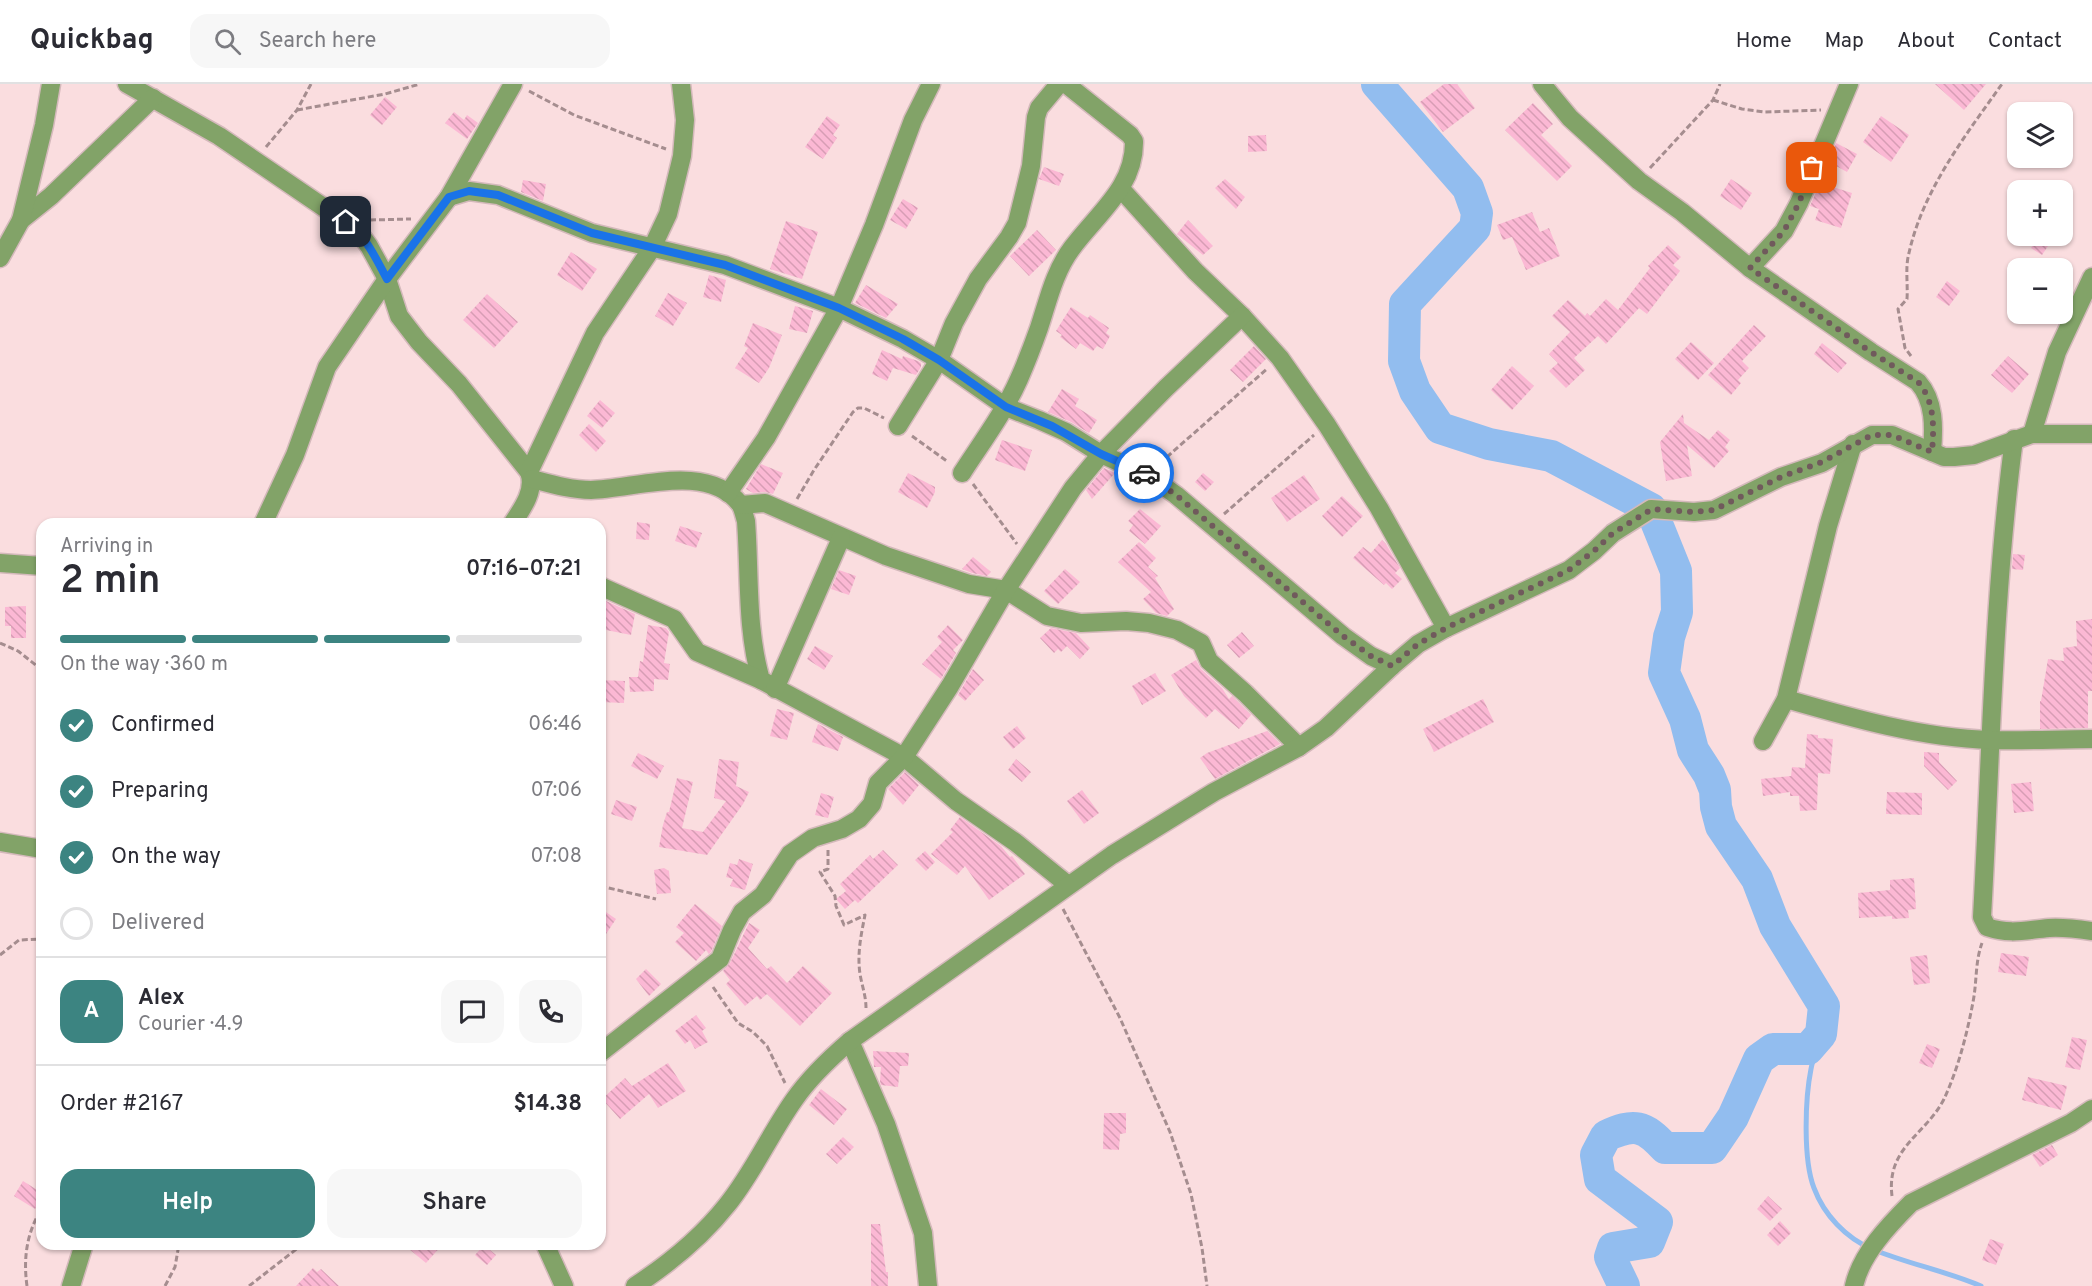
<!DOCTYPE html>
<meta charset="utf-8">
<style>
:root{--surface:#fff;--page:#f7f7f7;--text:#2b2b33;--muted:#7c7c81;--line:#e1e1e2;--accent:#3c8481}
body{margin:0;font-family:Overpass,sans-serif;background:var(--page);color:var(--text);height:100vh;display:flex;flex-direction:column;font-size:22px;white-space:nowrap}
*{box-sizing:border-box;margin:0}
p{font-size:20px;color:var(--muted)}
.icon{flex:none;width:33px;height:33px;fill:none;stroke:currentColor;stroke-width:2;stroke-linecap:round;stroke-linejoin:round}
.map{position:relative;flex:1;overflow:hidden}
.sheet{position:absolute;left:36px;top:434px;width:570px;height:732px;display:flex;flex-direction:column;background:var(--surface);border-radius:18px;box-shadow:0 2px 4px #0004}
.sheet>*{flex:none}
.buttons{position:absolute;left:2007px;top:18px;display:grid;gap:12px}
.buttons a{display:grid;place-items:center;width:66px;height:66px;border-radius:12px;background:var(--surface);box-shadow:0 2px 4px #0004;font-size:30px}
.pin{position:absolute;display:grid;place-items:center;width:51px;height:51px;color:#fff;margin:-26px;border-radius:12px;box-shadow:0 3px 9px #0006}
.courier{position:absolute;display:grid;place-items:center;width:60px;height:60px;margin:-30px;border:4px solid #1a73e8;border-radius:50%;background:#fff;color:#222;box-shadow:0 2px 8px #0007}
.headline em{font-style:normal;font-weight:600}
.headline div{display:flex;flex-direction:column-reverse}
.headline{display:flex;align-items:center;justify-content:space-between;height:102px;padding:0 24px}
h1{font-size:39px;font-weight:600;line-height:45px}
.bar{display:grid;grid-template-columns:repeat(4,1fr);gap:9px 6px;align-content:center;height:72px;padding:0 24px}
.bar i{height:8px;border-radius:4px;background:var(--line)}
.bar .on{background:var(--accent)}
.bar p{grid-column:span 4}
.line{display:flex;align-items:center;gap:15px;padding:0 24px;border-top:2px solid var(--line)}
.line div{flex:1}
.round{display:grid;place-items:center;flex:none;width:63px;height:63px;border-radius:18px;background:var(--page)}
ol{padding:0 24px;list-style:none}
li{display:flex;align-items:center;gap:18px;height:66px}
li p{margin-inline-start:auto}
li .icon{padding:6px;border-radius:50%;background:var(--accent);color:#fff;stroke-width:4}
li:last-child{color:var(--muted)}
li i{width:33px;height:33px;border:3px solid var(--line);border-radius:50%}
.cta{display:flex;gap:12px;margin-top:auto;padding:12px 24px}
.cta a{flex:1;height:69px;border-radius:18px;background:var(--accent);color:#fff;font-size:24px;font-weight:600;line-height:69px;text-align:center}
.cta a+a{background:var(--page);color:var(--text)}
header{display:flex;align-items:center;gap:36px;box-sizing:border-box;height:84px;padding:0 30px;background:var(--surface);border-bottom:2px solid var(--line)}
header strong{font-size:28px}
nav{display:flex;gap:33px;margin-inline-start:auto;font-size:21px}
.search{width:420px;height:54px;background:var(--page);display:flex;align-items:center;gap:15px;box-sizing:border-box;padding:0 21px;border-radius:18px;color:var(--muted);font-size:22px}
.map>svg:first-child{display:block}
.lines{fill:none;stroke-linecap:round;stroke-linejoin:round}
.stream{stroke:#92bdef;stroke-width:5}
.river{stroke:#92bdef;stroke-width:32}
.building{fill:url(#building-back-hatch)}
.minor-casing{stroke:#d4b9bb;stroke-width:21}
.path{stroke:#a58d8f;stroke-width:3;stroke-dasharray:6 3;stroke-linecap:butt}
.minor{stroke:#82a368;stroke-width:18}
.done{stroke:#705a5c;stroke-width:6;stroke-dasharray:0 10.8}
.route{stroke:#1a73e8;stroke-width:8}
</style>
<header>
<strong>Quickbag</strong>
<div class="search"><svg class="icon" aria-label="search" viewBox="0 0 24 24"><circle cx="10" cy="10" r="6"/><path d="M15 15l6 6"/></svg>Search here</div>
<nav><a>Home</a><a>Map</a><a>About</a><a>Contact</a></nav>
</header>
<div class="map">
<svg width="2092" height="1202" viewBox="0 0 2092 1202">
<defs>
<pattern id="building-back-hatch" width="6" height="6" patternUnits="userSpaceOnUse" patternTransform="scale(1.5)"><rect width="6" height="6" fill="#fbb8d4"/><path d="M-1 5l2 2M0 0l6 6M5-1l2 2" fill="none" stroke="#d79db5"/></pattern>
</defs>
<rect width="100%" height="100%" fill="#fadddf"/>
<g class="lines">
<path class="stream" d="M1821 950C1818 962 1813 974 1811 985 1805 1015 1803 1076 1814 1104 1824 1131 1846 1154 1872 1165 1908 1180 1946 1187 1981 1202"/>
<path class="river" d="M1377 0 1468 104 1477 129 1475 144 1405 220 1404 277 1415 307 1440 344 1489 360 1551 372 1651 425 1676 487 1677 528 1669 553 1664 589 1685 635 1693 666 1709 691 1715 706 1716 723 1721 742 1757 795 1775 842 1824 922 1821 950 1808 965H1773L1759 975 1733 1033 1712 1064H1665C1644 1041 1634 1039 1606 1052L1596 1071 1600 1095 1657 1138 1649 1158 1613 1164 1610 1173 1624 1202"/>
</g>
<g class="building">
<polygon points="1444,0 1457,0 1475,24 1443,48 1420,18"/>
<polygon points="1935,0 1986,0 1964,26"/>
<polygon points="385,13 397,23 382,41 370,31"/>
<polygon points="1533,19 1553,40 1541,51 1572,82 1557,97 1505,46"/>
<polygon points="454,28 464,36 467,31 478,39 467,55 445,39"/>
<polygon points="827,32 840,41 833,51 837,54 823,75 805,63"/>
<polygon points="1881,32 1909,51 1891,78 1863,58"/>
<polygon points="1266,51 1267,67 1248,68 1248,52"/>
<polygon points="1836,59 1857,70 1847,88 1829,78"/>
<polygon points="1044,83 1064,90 1059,102 1039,95"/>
<polygon points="1225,95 1245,113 1236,125 1215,104"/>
<polygon points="1731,95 1752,109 1741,126 1720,112"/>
<polygon points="523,96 546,100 543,117 521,108"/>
<polygon points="1820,99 1852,109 1841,144 1815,136 1819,125 1810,122"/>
<polygon points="903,115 918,124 906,145 890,136"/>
<polygon points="1532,128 1540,148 1549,144 1560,172 1526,186 1512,153 1503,156 1497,141"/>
<polygon points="1188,136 1213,162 1203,171 1177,150"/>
<polygon points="786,137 818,148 802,195 770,185"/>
<polygon points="1037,146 1056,166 1029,192 1010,172"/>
<polygon points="2039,152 2045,152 2052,156 2042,171 2031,164"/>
<polygon points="1668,161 1681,173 1673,181 1680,187 1647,230 1639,224 1606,260 1598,252 1574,274 1585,286 1566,304 1549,287 1558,279 1549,270 1570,248 1552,232 1568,216 1585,232 1587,229 1590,232 1606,215 1618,226 1650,184 1648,182"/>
<polygon points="571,168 597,185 582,207 557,191"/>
<polygon points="709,191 726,196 721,218 703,213"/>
<polygon points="1947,197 1960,207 1949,222 1936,213"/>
<polygon points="866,201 898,220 886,234 855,219"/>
<polygon points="668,209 687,219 673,242 655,232"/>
<polygon points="487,210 518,238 494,264 463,236"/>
<polygon points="795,222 813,227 807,249 789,245"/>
<polygon points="1071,223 1088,234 1090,231 1109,244 1106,249 1110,252 1103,265 1097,262 1093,267 1080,259 1076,265 1060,253 1062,251 1056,247"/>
<polygon points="753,239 782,251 769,284 759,299 735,284 748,264 744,262"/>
<polygon points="1754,241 1766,252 1742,277 1749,284 1738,296 1741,299 1731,311 1708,291"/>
<polygon points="1691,258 1714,279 1698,296 1675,275"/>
<polygon points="1822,259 1847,279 1838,289 1814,270"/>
<polygon points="1254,262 1266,275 1243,298 1230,286"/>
<polygon points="882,266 902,275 903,272 918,277 921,279 921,283 916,291 893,284 887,297 872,290"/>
<polygon points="2008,272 2029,290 2012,309 1991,291"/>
<polygon points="1512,282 1534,302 1512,326 1491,306"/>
<polygon points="1062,305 1079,315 1075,322 1097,336 1089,349 1071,338 1048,328"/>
<polygon points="600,316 615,329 602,344 587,332"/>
<polygon points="1683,330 1684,339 1709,356 1718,346 1730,356 1725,363 1729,367 1714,384 1687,361 1692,392 1666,397 1660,358"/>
<polygon points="589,340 606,357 596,368 579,351"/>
<polygon points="1002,356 1032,366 1025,387 995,376"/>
<polygon points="761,380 783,389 773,410 765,408 753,409 746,405"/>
<polygon points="1104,384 1115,389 1092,415 1086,406"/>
<polygon points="908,389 935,403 935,408 927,424 898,408"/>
<polygon points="1203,389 1214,398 1205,407 1195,398"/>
<polygon points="1304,391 1320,415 1287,438 1271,414"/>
<polygon points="1342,412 1363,432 1342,453 1322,432"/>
<polygon points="1140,425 1161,442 1145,460 1129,447 1133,441 1128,437"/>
<polygon points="637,438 650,440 649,456 636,455"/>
<polygon points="680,442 702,449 696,464 675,457"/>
<polygon points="1382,456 1386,460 1400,484 1395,489 1402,495 1392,505 1386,499 1384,501 1353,474 1363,463 1371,469"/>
<polygon points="1139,458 1156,474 1148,483 1158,492 1155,494 1174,525 1167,532 1156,529 1143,515 1151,508 1118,478"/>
<polygon points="2013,470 2025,471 2023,486 2012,485"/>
<polygon points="973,473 991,488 987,492 972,489 962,485"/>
<polygon points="1065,485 1080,498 1058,520 1044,507"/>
<polygon points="839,486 856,492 849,511 831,505"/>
<polygon points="606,517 635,530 631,551 601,545"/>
<polygon points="26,522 26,554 11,554 11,542 5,542 5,523"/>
<polygon points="2092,535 2092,607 2088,607 2088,644 2040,645 2040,617 2041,617 2048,575 2064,577 2063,564 2077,562 2076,537"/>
<polygon points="648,541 666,544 669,548 664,579 670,580 668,596 654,595 654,607 630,608 629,593 638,593 640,577 643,578"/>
<polygon points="948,541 963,556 953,566 956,569 941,595 922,580 942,558 937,553"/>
<polygon points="1051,544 1076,549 1090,564 1080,575 1067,562 1061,568 1058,565 1054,569 1040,554"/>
<polygon points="1242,548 1254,562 1239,574 1227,561"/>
<polygon points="815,562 833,572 824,586 807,575"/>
<polygon points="1196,576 1201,585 1222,604 1229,615 1232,612 1251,631 1239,645 1215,625 1206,634 1184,612 1171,591"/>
<polygon points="973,585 984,596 965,617 958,611"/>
<polygon points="1155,589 1166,607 1142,621 1132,602"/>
<polygon points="600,596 625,597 624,619 600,618"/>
<polygon points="1483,615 1494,638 1434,668 1423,645"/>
<polygon points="777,625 794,629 787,656 770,652"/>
<polygon points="818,640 843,653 838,667 812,658"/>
<polygon points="1017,642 1026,654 1013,665 1003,653"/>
<polygon points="1267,647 1280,660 1215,695 1200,674 1207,669"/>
<polygon points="1807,650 1818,651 1818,654 1833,655 1830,690 1818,689 1817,726 1800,727 1799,712 1790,712 1790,708 1763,712 1761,695 1791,692 1792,683 1805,684"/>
<polygon points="1924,668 1939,669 1939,678 1957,697 1948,706 1924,682"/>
<polygon points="638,669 664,682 657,695 631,682"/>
<polygon points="719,675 739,678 736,702 749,708 743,720 707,771 659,763 663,741 667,728 669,728 677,694 693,698 682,744 703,748 726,717 714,714"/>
<polygon points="1016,675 1031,688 1022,698 1008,686"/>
<polygon points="905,688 919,701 903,721 888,705"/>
<polygon points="2031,698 2034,727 2014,729 2011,700"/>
<polygon points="1082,706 1099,729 1084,740 1067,717"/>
<polygon points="1887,708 1922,709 1922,731 1886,730"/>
<polygon points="821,709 834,713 828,734 815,731"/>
<polygon points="616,716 637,723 632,737 611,730"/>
<polygon points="960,733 1001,762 1010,773 1012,772 1025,790 989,816 965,782 957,791 931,770 953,748 950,746"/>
<polygon points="883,766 898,781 858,819 855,816 845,825 836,815 846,807 840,800 870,771 873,775"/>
<polygon points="925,767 935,778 926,787 915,776"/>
<polygon points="739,775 753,780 745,806 730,802 733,795 726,793 730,779 737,781"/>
<polygon points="664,784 669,787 671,809 657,810 654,786"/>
<polygon points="1914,794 1916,825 1908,826 1909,834 1892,835 1892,832 1859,834 1858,809 1890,806 1890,796"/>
<polygon points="695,820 722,842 711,868 709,870 706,866 696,877 675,858 684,849 676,843"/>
<polygon points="600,824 616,835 600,859"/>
<polygon points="749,839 760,846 748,864 767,885 771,882 787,899 803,882 832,909 800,942 767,910 760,916 757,912 745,922 726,900 730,896 723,887 730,879"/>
<polygon points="2001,869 2029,873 2026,892 1998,888"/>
<polygon points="1927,871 1930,899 1914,901 1910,873"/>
<polygon points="646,885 661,900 649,912 636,895"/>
<polygon points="696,931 706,944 702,947 708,958 695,965 690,956 685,960 675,947"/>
<polygon points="2072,953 2087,956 2080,986 2065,983"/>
<polygon points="1927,960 1940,965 1932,984 1919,979"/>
<polygon points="873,967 909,969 908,982 900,982 898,1003 881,1001 880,997 881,983 874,983"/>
<polygon points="668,979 686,1007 658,1024 649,1010 620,1035 602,1015 625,994 632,1002"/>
<polygon points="2028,993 2067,1002 2061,1026 2022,1016"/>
<polygon points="821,1005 847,1025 834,1041 809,1021"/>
<polygon points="1104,1029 1126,1029 1126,1049 1120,1050 1119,1066 1103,1065"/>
<polygon points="843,1053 854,1063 837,1080 826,1070"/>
<polygon points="2052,1061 2058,1071 2040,1083 2032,1071"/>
<polygon points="23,1097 42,1109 42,1113 35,1125 14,1112"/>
<polygon points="1768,1112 1782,1125 1770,1137 1757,1125"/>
<polygon points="1780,1137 1791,1149 1778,1162 1767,1151"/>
<polygon points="871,1140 880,1140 886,1188 888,1188 888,1202 871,1202"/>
<polygon points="1990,1155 2004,1160 1996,1181 1982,1176"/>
<polygon points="403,1160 443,1160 426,1179"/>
<polygon points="484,1161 496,1171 487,1181 475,1171"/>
<polygon points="313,1184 317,1188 321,1185 339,1202 296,1202"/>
</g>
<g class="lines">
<g class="minor-casing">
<g id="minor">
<path d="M127 0 219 52 357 146 369 162 387 195 399 232 419 258 459 300 529 388C536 406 522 425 512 440"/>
<path d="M1542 0 1570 34 1639 97 1682 128 1750 184 1871 268 1918 298C1935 317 1934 344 1932 368"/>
<polyline points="1121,105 1195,187 1242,232 1280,274 1327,341 1379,424 1446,544"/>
<polyline points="449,113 469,107 498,111 592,149 725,181 839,224 903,255 939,276 1006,323 1039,336 1066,348 1101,370 1148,391 1176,411 1343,552 1371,572 1392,582"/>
<polyline points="21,136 51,112 153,14"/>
<polyline points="0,174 21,136 44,41 51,0"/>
<polyline points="1750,184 1784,147 1799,119 1849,0"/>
<polyline points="898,342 939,276 954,239 978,195 1009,153 1017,139 1031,82 1036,33 1039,24 1059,0"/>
<polyline points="2032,350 2057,268 2092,193"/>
<path d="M2014 355C1993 514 1991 674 1982 833L1987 843C2011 851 2025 846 2049 844 2063 843 2078 845 2092 847"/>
<polyline points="529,388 595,249 652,164 668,130 682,72 685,36 681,0"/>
<path d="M962 389C982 358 1004 329 1019 295 1026 279 1033 261 1039 244 1048 217 1054 188 1072 164 1097 130 1135 103 1134 57L1130 51 1066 0"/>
<path d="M532 395C551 400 571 406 591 406 635 405 707 378 740 420 743 424 744 431 746 437 750 489 746 545 761 596L904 673 956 717 1015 758 1068 801"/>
<polyline points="728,409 766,354 839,224 874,141 913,36 931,0"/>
<polyline points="741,421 765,419 886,472 969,500 1006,506 1047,532 1081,539 1126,537 1149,539 1177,546 1201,559 1209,577 1245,609 1299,663"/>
<polyline points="263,440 295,371 327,283 387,195 449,113 513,0"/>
<polyline points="0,479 42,482"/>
<polyline points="600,502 674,535 697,568 761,596"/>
<polyline points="775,605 841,454"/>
<path d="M1786 615C1852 634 1921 654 1991 656 2025 657 2059 655 2092 655"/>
<polyline points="1763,657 1786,615 1828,442 1853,360"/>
<polyline points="0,758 42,765"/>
<polyline points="850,957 886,1040 923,1149 928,1202"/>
<polyline points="600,969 720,875 732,846 742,828 763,811 790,770 813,754 842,745 859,735 872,720 878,699 904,673 950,602 1006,506 1073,404 1101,370 1166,304 1242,232"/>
<polyline points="545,1160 564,1202"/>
<polyline points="71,1202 84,1160"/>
<path d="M635 1202C670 1179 701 1154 727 1121 753 1089 770 1050 794 1016 810 993 829 975 850 957L1112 771 1214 708 1299 663 1326 644 1392 582 1418 560 1446 544 1569 486 1594 467 1613 449 1651 425 1694 428 1714 426 1781 393 1822 379 1872 351H1892L1944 373H1954L1974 371 2032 350H2092"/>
<path d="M1854 1202C1861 1170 1889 1141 1911 1119L2071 1039 2092 1025"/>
</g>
</g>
<g class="path">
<polyline points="529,7 574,31 666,65"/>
<polyline points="1713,16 1742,25 1765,28 1821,26"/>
<polyline points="297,26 385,10 420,0"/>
<polyline points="266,63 297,26 311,0"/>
<polyline points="1650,84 1713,16 1720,0"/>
<polyline points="370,136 411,135"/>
<path d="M1911 272 1905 264 1898 225 1907 215C1908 200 1905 183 1909 169 1923 106 1965 52 2002 0"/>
<polyline points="912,352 948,378"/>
<polyline points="1160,379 1268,284"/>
<polyline points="973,400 1017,460"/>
<polyline points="797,415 814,386 853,328 858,324 864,324 884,334"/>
<polyline points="1224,430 1314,351"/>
<polyline points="0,559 18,567 42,586"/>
<path d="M828 766V785L820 788 835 812 836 822 844 841 865 831C861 851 857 870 860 890 862 902 866 912 866 924"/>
<polyline points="600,802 656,815"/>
<polyline points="1063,825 1120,934 1170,1048 1191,1110 1202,1164 1207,1202"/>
<polyline points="0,871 19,856 42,855"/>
<polyline points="713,903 738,939 753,948 767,962 785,999"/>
<path d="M1892 1112C1886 1063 1926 1051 1944 1015 1958 985 1967 950 1973 918 1977 898 1975 878 1982 859"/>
<path d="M27 1202C23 1173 27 1148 42 1124"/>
<polyline points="165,1202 175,1183 179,1160"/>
<polyline points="249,1202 303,1160"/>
</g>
<use href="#minor" class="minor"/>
</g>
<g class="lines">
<path class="done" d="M1144 389 1176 411 1343 552 1371 572 1392 582 1418 560 1446 544 1569 486 1594 467 1613 449 1652 425 1694 428 1714 426 1781 393 1822 378 1872 351H1892L1932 368C1934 344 1935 317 1918 298L1871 268 1750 184 1784 147 1799 119 1812 84"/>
<path class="route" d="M346 138C366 152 375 173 387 195L449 113 469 107 498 111 592 149 725 181 839 224 903 255 939 276 1006 323 1052 342 1101 370 1144 389"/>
</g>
</svg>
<div class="buttons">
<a><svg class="icon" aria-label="layers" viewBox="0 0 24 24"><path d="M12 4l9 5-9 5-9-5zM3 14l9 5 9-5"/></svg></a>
<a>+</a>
<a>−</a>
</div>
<div class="pin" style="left:1812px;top:84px;background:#ea580c"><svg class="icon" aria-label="bag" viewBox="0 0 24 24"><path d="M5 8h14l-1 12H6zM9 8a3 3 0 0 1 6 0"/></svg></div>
<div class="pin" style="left:346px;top:138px;background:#1f2937"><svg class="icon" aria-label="home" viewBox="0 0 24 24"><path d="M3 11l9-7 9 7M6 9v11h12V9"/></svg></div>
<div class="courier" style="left:1144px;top:389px"><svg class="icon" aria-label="car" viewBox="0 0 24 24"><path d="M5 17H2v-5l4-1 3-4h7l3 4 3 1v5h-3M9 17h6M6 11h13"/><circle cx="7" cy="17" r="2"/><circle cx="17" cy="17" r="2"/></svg></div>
<section class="sheet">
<div class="headline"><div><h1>2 min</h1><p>Arriving in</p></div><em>07:16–07:21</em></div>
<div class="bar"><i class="on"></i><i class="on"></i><i class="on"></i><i></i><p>On the way · 360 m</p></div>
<ol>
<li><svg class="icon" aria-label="check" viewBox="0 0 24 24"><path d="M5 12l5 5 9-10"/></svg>Confirmed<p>06:46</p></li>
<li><svg class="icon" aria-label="check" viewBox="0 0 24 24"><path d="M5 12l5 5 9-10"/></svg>Preparing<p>07:06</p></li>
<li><svg class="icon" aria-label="check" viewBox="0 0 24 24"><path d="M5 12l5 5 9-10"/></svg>On the way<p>07:08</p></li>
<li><i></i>Delivered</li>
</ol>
<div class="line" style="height:108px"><b class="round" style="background:var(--accent);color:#fff">A</b><div><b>Alex</b><p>Courier · 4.9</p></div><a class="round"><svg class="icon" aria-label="chat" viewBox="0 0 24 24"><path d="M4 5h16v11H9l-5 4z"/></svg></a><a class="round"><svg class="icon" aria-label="phone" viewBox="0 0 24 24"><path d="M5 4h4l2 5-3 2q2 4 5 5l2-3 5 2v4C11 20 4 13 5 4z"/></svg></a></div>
<div class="line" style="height:78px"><div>Order #2167</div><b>$14.38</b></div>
<div class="cta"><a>Help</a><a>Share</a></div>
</section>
</div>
